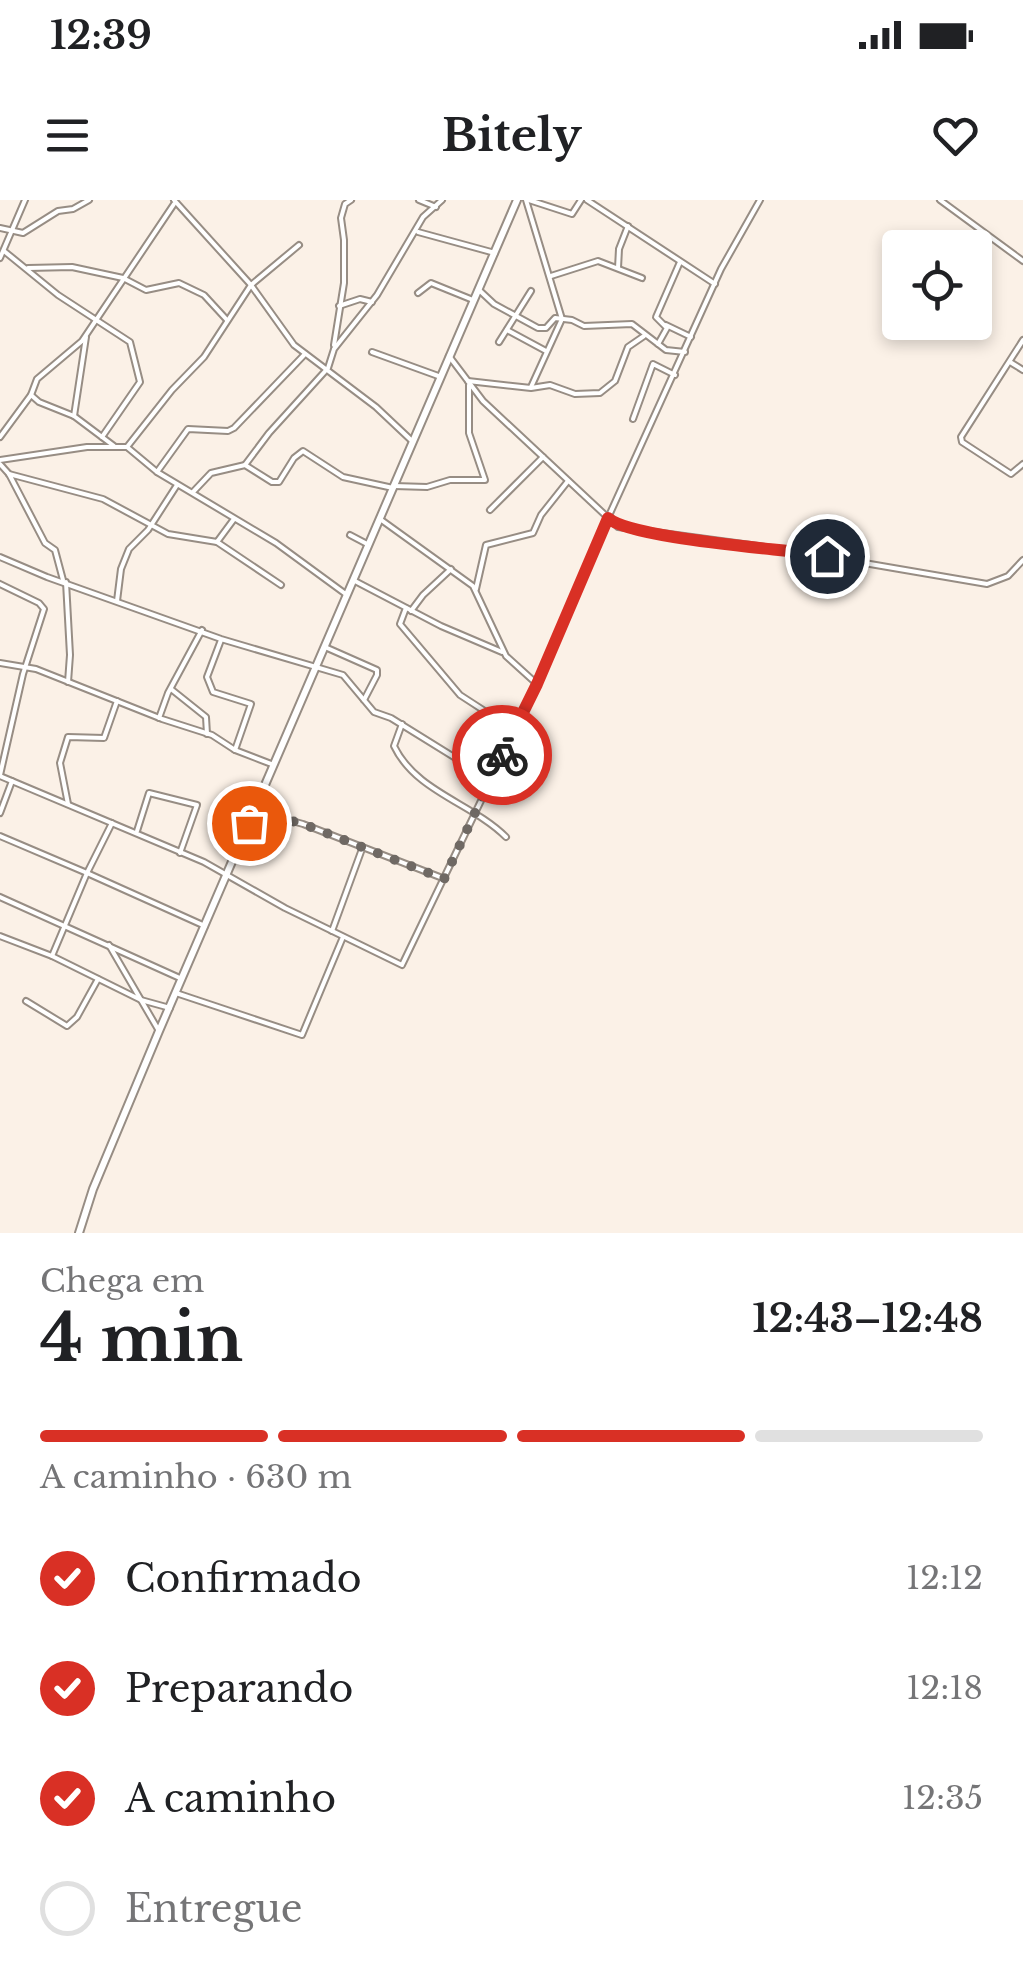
<!DOCTYPE html>
<html lang="pt">
<meta charset="utf-8">
<style>
:root{--surface:#fff;--page:#f2f2f2;--text:#202124;--muted:#757577;--line:#e0e0e0;--accent:#d93025}
body{margin:0;font-family:"Libre Baskerville",serif;background:var(--page);color:var(--text);height:100vh;display:flex;flex-direction:column;font-size:38px;white-space:nowrap}
*{box-sizing:border-box;margin:0}
p{font-size:32px;color:var(--muted)}
.icon{flex:none;width:55px;height:55px;fill:none;stroke:currentColor;stroke-width:2;stroke-linecap:round;stroke-linejoin:round}
.map{position:relative;height:1033px;overflow:hidden}
.details{display:flex;flex-direction:column;background:var(--surface);flex:1}
.details>*{flex:none}
.tools{position:absolute;left:882px;top:30px;display:grid;gap:20px}
.tools a{display:grid;place-items:center;width:110px;height:110px;border-radius:10px;background:var(--surface);box-shadow:0 5px 15px #0003;font-size:50px}
.pin{position:absolute;display:grid;place-items:center;width:85px;height:85px;color:#fff;margin:-42px;border:5px solid #fff;border-radius:50%;box-shadow:0 2px 10px #0007}
.courier{position:absolute;display:grid;place-items:center;width:100px;height:100px;margin:-50px;border:8px solid #d93025;border-radius:50%;background:#fff;color:#222;box-shadow:0 2px 12px #0007}
.summary em{font-style:normal;font-weight:800}
.summary div{display:flex;flex-direction:column-reverse}
.summary{display:flex;align-items:center;justify-content:space-between;height:170px;padding:0 40px}
h1{font-size:65px;font-weight:800;line-height:75px}
.bar{display:grid;grid-template-columns:repeat(4,1fr);gap:15px 10px;align-content:center;height:120px;padding:0 40px}
.bar i{height:12px;border-radius:8px;background:var(--line)}
.bar .active{background:var(--accent)}
.bar p{grid-column:span 4}
ol{padding:0 40px;list-style:none}
li{display:flex;align-items:center;gap:30px;height:110px}
li p{margin-inline-start:auto}
li .icon{padding:10px;border-radius:50%;background:var(--accent);color:#fff;stroke-width:4}
li:last-child{color:var(--muted)}
li i{width:55px;height:55px;border:5px solid var(--line);border-radius:50%}
.status{display:flex;justify-content:space-between;align-items:center;height:70px;padding:0 50px;background:var(--surface);direction:ltr}
.status svg{height:28px;fill:currentColor}
header{display:flex;justify-content:space-between;align-items:center;height:130px;padding:0 40px;background:var(--surface);font-size:45px;font-weight:800}
.map>svg:first-child{display:block}
.lines{fill:none;stroke-linecap:round;stroke-linejoin:round}
.street-casing{stroke:#978d84;stroke-width:8}
.secondary-casing{stroke:#978d84;stroke-width:10}
.street{stroke:#fff;stroke-width:4}
.secondary{stroke:#fff;stroke-width:6}
.done{stroke:#6f6964;stroke-width:10;stroke-dasharray:0 18}
.route{stroke:#d93025;stroke-width:12}
</style>
<div class="status"><b>12:39</b><svg viewBox="0 0 49 12"><path d="M0 12V9h3v3zM5 12V6h3v6zM10 12V3h3v9zM15 12V0h3v12zM26 1h20v11H26zM47 4h2v5h-2z"/></svg></div>
<header><svg class="icon" aria-label="menu" viewBox="0 0 24 24"><path d="M4 6h16M4 12h16M4 18h16"/></svg>Bitely<svg class="icon" aria-label="heart" viewBox="0 0 24 24"><path d="M12 20l-8-8c-3-5 5-10 8-4 3-6 11-1 8 4z"/></svg></header>
<div class="map">
<svg width="1023" height="1033" viewBox="0 0 1023 1033">
<rect width="100%" height="100%" fill="#fbf1e7"/>
<g class="lines">
<g class="street-casing">
<g id="street">
<polyline points="174,0 251,85 294,145 376,207 411,240"/>
<polyline points="419,0 436,7"/>
<polyline points="526,0 562,119 531,187"/>
<polyline points="529,0 572,14 581,0"/>
<polyline points="587,0 715,84"/>
<polyline points="940,0 1023,61"/>
<polyline points="0,28 23,33 58,11 73,9 89,0"/>
<polyline points="418,32 495,53"/>
<polyline points="4,51 58,95 130,142 140,182 102,237"/>
<polyline points="0,58 25,0"/>
<polyline points="28,68 72,67 123,78 146,90 179,83 204,95 227,120"/>
<polyline points="618,68 619,49 628,26"/>
<polyline points="551,76 598,61 642,78"/>
<polyline points="478,89 494,104 538,128 546,128 555,118 572,120 584,126 632,124 666,150 685,152"/>
<polyline points="418,93 431,83 473,100"/>
<polyline points="339,106 360,99 372,102"/>
<polyline points="666,125 691,137"/>
<polyline points="507,130 546,151"/>
<polyline points="1023,140 961,237 962,242 1011,274 1023,264"/>
<polyline points="499,142 531,91"/>
<polyline points="658,144 667,128 656,117 680,62"/>
<polyline points="334,145 344,83 344,40 341,18 345,4 351,0"/>
<polyline points="372,152 441,177"/>
<polyline points="449,156 483,201 618,327 794,351 987,384 1008,376 1023,360"/>
<polyline points="1010,162 1023,170"/>
<polyline points="468,181 531,188 550,185 575,194 600,193 615,181 628,147 644,136"/>
<polyline points="31,195 39,202 74,216 114,246"/>
<polyline points="74,216 86,137"/>
<polyline points="633,219 653,164 675,175"/>
<polyline points="0,237 31,195 37,179 82,141 174,4"/>
<polyline points="127,247 172,190 204,157 251,85 299,45"/>
<polyline points="0,260 87,247 127,247 157,272 276,343 347,395"/>
<polyline points="0,264 9,274 45,343 55,350 63,380"/>
<polyline points="245,265 269,233 328,168 334,149 377,95 423,17 442,0"/>
<polyline points="157,272 188,229 228,231 234,228 305,154"/>
<polyline points="9,274 103,299 168,334 217,342 234,319"/>
<polyline points="394,286 427,287 450,280 485,280 469,233 469,185"/>
<polyline points="193,292 211,273 245,265 272,282 279,282 294,258 303,251 343,277 393,288"/>
<polyline points="490,310 543,257"/>
<polyline points="380,319 473,386 506,456 537,484"/>
<polyline points="350,335 369,345"/>
<polyline points="217,342 281,385"/>
<polyline points="0,357 47,377 221,439 343,475 374,512 391,518 491,580"/>
<polyline points="353,380 441,426 502,452"/>
<polyline points="66,382 70,455 68,482"/>
<polyline points="0,384 39,403 44,409 23,474 0,575"/>
<polyline points="476,389 486,345 533,333 541,315 568,281"/>
<polyline points="117,401 121,369 129,349 148,330 177,285"/>
<polyline points="406,408 400,424 460,495 514,530"/>
<polyline points="411,411 423,395 451,369"/>
<polyline points="221,440 207,477 213,492 251,504 235,550"/>
<polyline points="325,447 377,470 377,475 364,500"/>
<polyline points="0,463 36,469 162,519 212,535 235,550 274,565"/>
<polyline points="171,489 206,517 207,534"/>
<polyline points="159,518 168,493 202,430"/>
<path d="M402 524 394 546C416 592 472 603 506 637"/>
<polyline points="0,576 204,662 285,708 402,765 540,478 602,331 721,69 760,0"/>
<polyline points="68,604 60,563 68,537 104,538 117,501"/>
<polyline points="256,611 303,624 445,679"/>
<polyline points="0,613 12,581"/>
<polyline points="137,631 149,593 197,605 180,653"/>
<polyline points="0,636 87,673 112,623"/>
<polyline points="0,697 182,779"/>
<polyline points="332,731 362,649"/>
<polyline points="0,736 52,756 141,800 170,808"/>
<polyline points="109,745 159,831"/>
<polyline points="52,756 87,673 205,726"/>
<polyline points="176,793 302,835 343,737"/>
<polyline points="26,801 67,826 77,817 98,779"/>
</g>
</g>
<g class="secondary-casing">
<polyline id="secondary" points="79,1033 93,989 159,831 517,0"/>
</g>
<use href="#street" class="street"/>
<use href="#secondary" class="secondary"/>
</g>
<g class="lines">
<polyline class="done" points="249,623 254,611 303,624 444,679 502,555"/>
<path class="route" d="M502 555 537 484 608 318C631 339 786 349 827 356"/>
</g>
</svg>
<div class="tools">
<a><svg class="icon" aria-label="locate" viewBox="0 0 24 24"><circle cx="12" cy="12" r="6"/><path d="M12 2v4M12 18v4M2 12h4M18 12h4"/></svg></a>
</div>
<div class="pin" style="left:249px;top:623px;background:#ea580c"><svg class="icon" aria-label="bag" viewBox="0 0 24 24"><path d="M5 8h14l-1 12H6zM9 8a3 3 0 0 1 6 0"/></svg></div>
<div class="pin" style="left:827px;top:356px;background:#1f2937"><svg class="icon" aria-label="home" viewBox="0 0 24 24"><path d="M3 11l9-7 9 7M6 9v11h12V9"/></svg></div>
<div class="courier" style="left:502px;top:555px"><svg class="icon" aria-label="bike" viewBox="0 0 24 24"><circle cx="6" cy="16" r="4"/><circle cx="18" cy="16" r="4"/><path d="M6 16l4-8h5l3 8M10 8l3 8H6M13 5h3"/></svg></div>
</div>
<section class="details">
<div class="summary"><div><h1>4 min</h1><p>Chega em</p></div><em>12:43–12:48</em></div>
<div class="bar"><i class="active"></i><i class="active"></i><i class="active"></i><i></i><p>A caminho · 630 m</p></div>
<ol>
<li><svg class="icon" aria-label="check" viewBox="0 0 24 24"><path d="M5 12l5 5 9-10"/></svg>Confirmado<p>12:12</p></li>
<li><svg class="icon" aria-label="check" viewBox="0 0 24 24"><path d="M5 12l5 5 9-10"/></svg>Preparando<p>12:18</p></li>
<li><svg class="icon" aria-label="check" viewBox="0 0 24 24"><path d="M5 12l5 5 9-10"/></svg>A caminho<p>12:35</p></li>
<li><i></i>Entregue</li>
</ol>
</section>
